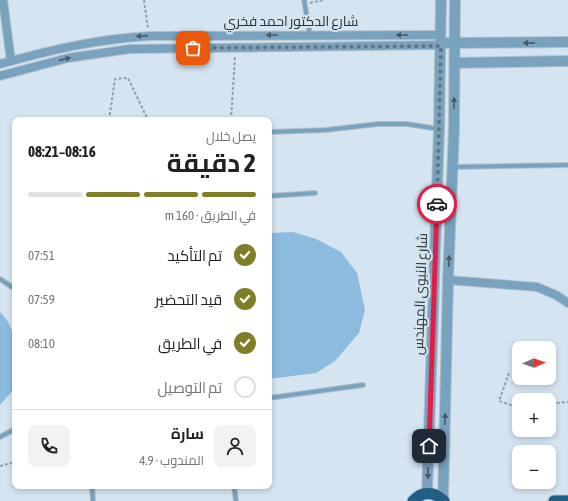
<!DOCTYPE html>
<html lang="ar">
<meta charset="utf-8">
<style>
:root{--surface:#fff;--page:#f2f2f2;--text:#202124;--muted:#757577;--line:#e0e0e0;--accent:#7e7f28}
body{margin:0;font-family:"Asap Condensed",Cairo,sans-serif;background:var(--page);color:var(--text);direction:rtl;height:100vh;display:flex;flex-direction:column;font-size:15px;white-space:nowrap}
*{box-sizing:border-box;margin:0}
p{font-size:13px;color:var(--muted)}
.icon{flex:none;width:22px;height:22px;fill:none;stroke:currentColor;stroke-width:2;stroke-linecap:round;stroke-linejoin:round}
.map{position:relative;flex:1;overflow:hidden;direction:ltr}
.panel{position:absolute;left:12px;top:117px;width:260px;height:372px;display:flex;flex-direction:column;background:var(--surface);border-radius:8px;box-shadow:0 2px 6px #0003;direction:rtl}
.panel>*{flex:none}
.needle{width:26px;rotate:88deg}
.tools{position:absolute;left:512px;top:341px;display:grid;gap:8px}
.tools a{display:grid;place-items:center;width:44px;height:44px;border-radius:8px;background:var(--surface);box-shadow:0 2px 6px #0003;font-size:20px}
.pin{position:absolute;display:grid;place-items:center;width:34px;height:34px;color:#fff;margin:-17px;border-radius:8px;box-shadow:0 2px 6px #0006}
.courier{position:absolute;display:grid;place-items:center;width:40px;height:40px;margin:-20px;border:3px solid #e11d48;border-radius:50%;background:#fff;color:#222;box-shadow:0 1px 5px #0007}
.summary em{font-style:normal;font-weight:700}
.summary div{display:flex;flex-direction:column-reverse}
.summary{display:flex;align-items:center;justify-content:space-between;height:68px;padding:0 16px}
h1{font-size:26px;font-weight:700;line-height:30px}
.bar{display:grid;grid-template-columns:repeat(4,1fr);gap:6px 4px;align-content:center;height:48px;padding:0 16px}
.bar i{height:5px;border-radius:3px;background:var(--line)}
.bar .active{background:var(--accent)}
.bar p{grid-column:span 4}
.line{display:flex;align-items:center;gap:10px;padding:0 16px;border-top:1px solid var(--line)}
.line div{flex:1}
.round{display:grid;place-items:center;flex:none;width:42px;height:42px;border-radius:8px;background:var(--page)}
ol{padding:0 16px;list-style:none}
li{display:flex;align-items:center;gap:12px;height:44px}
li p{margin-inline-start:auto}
li .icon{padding:4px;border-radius:50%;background:var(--accent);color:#fff;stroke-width:4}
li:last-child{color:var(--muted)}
li i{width:22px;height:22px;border:2px solid var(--line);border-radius:50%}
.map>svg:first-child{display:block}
.pitch{fill:#8cbbde}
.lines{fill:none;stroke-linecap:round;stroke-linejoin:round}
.service-casing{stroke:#b3c1cb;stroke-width:6}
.minor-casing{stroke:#b3c1cb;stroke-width:10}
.tertiary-casing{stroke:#b3c1cb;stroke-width:12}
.trunk-casing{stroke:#b3c1cb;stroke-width:13}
.path{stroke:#939fa8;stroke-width:2;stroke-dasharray:3 2;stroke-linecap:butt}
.service{stroke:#79a2bf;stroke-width:4}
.minor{stroke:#79a2bf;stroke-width:8}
.tertiary{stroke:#79a2bf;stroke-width:10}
.trunk{stroke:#215e85;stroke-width:11}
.oneway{fill:#485a67}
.done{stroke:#677178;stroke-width:4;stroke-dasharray:0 7.2}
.route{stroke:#e11d48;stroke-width:5}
.labels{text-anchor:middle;stroke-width:4;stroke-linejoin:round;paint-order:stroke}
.street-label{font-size:14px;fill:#2d3337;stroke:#d4e4f0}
</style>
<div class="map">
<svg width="568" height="501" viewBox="0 0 568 501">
<rect width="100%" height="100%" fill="#d4e4f0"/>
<g class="pitch">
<polygon points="293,232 316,239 341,252 357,273 365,310 359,333 335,361 316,373 269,379 269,233"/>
<path d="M0 312C20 331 15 360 15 386L14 389 0 405Z"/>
</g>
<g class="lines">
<g class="service-casing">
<g id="service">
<polyline points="304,0 310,35"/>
<polyline points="269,132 326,130 378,124 407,124 439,129"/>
<polyline points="452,167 568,165"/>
<polyline points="269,196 315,193"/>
<polyline points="0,279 15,289"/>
<polyline points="269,398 363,385"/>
<polyline points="0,437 15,429"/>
<polyline points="92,486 93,501"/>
<polyline points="234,486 236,501"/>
</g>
</g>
<g class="minor-casing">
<g id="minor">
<polyline points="3,0 11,61"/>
<path d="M0 64C50 50 97 39 149 36L441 35"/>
<polyline points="0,76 68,58 130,49 441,45"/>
<polyline points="448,280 537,287 556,295 568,303"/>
</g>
</g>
<g class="tertiary-casing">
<g id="tertiary">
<polyline points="448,43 568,42"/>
<polyline points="455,63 568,61"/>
<polyline points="427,493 439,129 441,0"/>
<polyline points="443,500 448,280 454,129 455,0"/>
</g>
</g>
<g class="trunk-casing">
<g id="trunk">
<path d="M413 501C422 491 434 491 444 501"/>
<polyline points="554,501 568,501"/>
</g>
</g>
<g class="path">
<polyline points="144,0 148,29"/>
<polyline points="310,3 323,0"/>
<polyline points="109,120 115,79 128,78 148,120"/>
<polyline points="231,120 235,57"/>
<polyline points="509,373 499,401 519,408"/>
<polyline points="549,409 556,403 568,402"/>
<polyline points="0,466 15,462"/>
</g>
<use href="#service" class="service"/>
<use href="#minor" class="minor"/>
<use href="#tertiary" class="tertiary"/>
<use href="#trunk" class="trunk"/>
</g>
<defs><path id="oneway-solid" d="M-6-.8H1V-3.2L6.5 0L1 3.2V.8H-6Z"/></defs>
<g class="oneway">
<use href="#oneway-solid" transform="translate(272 35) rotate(180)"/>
<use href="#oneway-solid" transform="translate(402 35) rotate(180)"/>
<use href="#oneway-solid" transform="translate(142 36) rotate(176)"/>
<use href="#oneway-solid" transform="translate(529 43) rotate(179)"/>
<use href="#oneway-solid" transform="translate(65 59) rotate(-13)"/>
<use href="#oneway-solid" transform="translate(454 103) rotate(-89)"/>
<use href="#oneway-solid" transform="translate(449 261) rotate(-88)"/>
<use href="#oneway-solid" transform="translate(445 419) rotate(-89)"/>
<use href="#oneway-solid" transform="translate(428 473) rotate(92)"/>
</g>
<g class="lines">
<polyline class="done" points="193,48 441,46 437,204"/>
<polyline class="route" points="429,446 437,204"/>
</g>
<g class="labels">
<g class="street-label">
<text x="291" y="26">شارع الدكتور احمد فخري</text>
<text transform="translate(420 294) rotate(-88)" y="5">شارع النبوى المهندس</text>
</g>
</g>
</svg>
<div class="tools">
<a><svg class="needle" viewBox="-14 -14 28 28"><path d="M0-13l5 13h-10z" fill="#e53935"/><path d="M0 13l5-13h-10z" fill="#757577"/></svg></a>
<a>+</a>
<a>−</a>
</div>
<div class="pin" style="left:193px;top:48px;background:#ea580c"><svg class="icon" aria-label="bag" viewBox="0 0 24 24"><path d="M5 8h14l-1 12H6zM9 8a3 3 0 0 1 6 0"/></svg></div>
<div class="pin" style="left:429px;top:446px;background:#1f2937"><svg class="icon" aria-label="home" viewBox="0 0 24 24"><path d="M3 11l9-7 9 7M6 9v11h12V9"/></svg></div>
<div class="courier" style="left:437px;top:204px"><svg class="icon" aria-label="car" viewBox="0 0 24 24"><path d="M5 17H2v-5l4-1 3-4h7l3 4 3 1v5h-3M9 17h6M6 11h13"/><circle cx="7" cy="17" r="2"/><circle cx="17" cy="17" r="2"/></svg></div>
<section class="panel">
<div class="summary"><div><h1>2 دقيقة</h1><p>يصل خلال</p></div><em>08:16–08:21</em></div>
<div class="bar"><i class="active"></i><i class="active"></i><i class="active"></i><i></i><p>في الطريق · 160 m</p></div>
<ol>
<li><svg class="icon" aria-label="check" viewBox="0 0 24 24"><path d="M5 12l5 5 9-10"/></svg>تم التأكيد<p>07:51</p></li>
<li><svg class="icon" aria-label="check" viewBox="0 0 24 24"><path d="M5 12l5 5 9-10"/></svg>قيد التحضير<p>07:59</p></li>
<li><svg class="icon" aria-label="check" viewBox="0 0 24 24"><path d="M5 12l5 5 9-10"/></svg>في الطريق<p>08:10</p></li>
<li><i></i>تم التوصيل</li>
</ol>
<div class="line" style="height:72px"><a class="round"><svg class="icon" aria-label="person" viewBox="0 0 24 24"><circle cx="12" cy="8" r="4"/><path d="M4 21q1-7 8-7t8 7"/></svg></a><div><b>سارة</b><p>المندوب · 4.9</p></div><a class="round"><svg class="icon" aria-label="phone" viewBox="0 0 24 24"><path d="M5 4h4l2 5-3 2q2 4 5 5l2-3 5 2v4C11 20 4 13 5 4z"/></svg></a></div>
</section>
</div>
